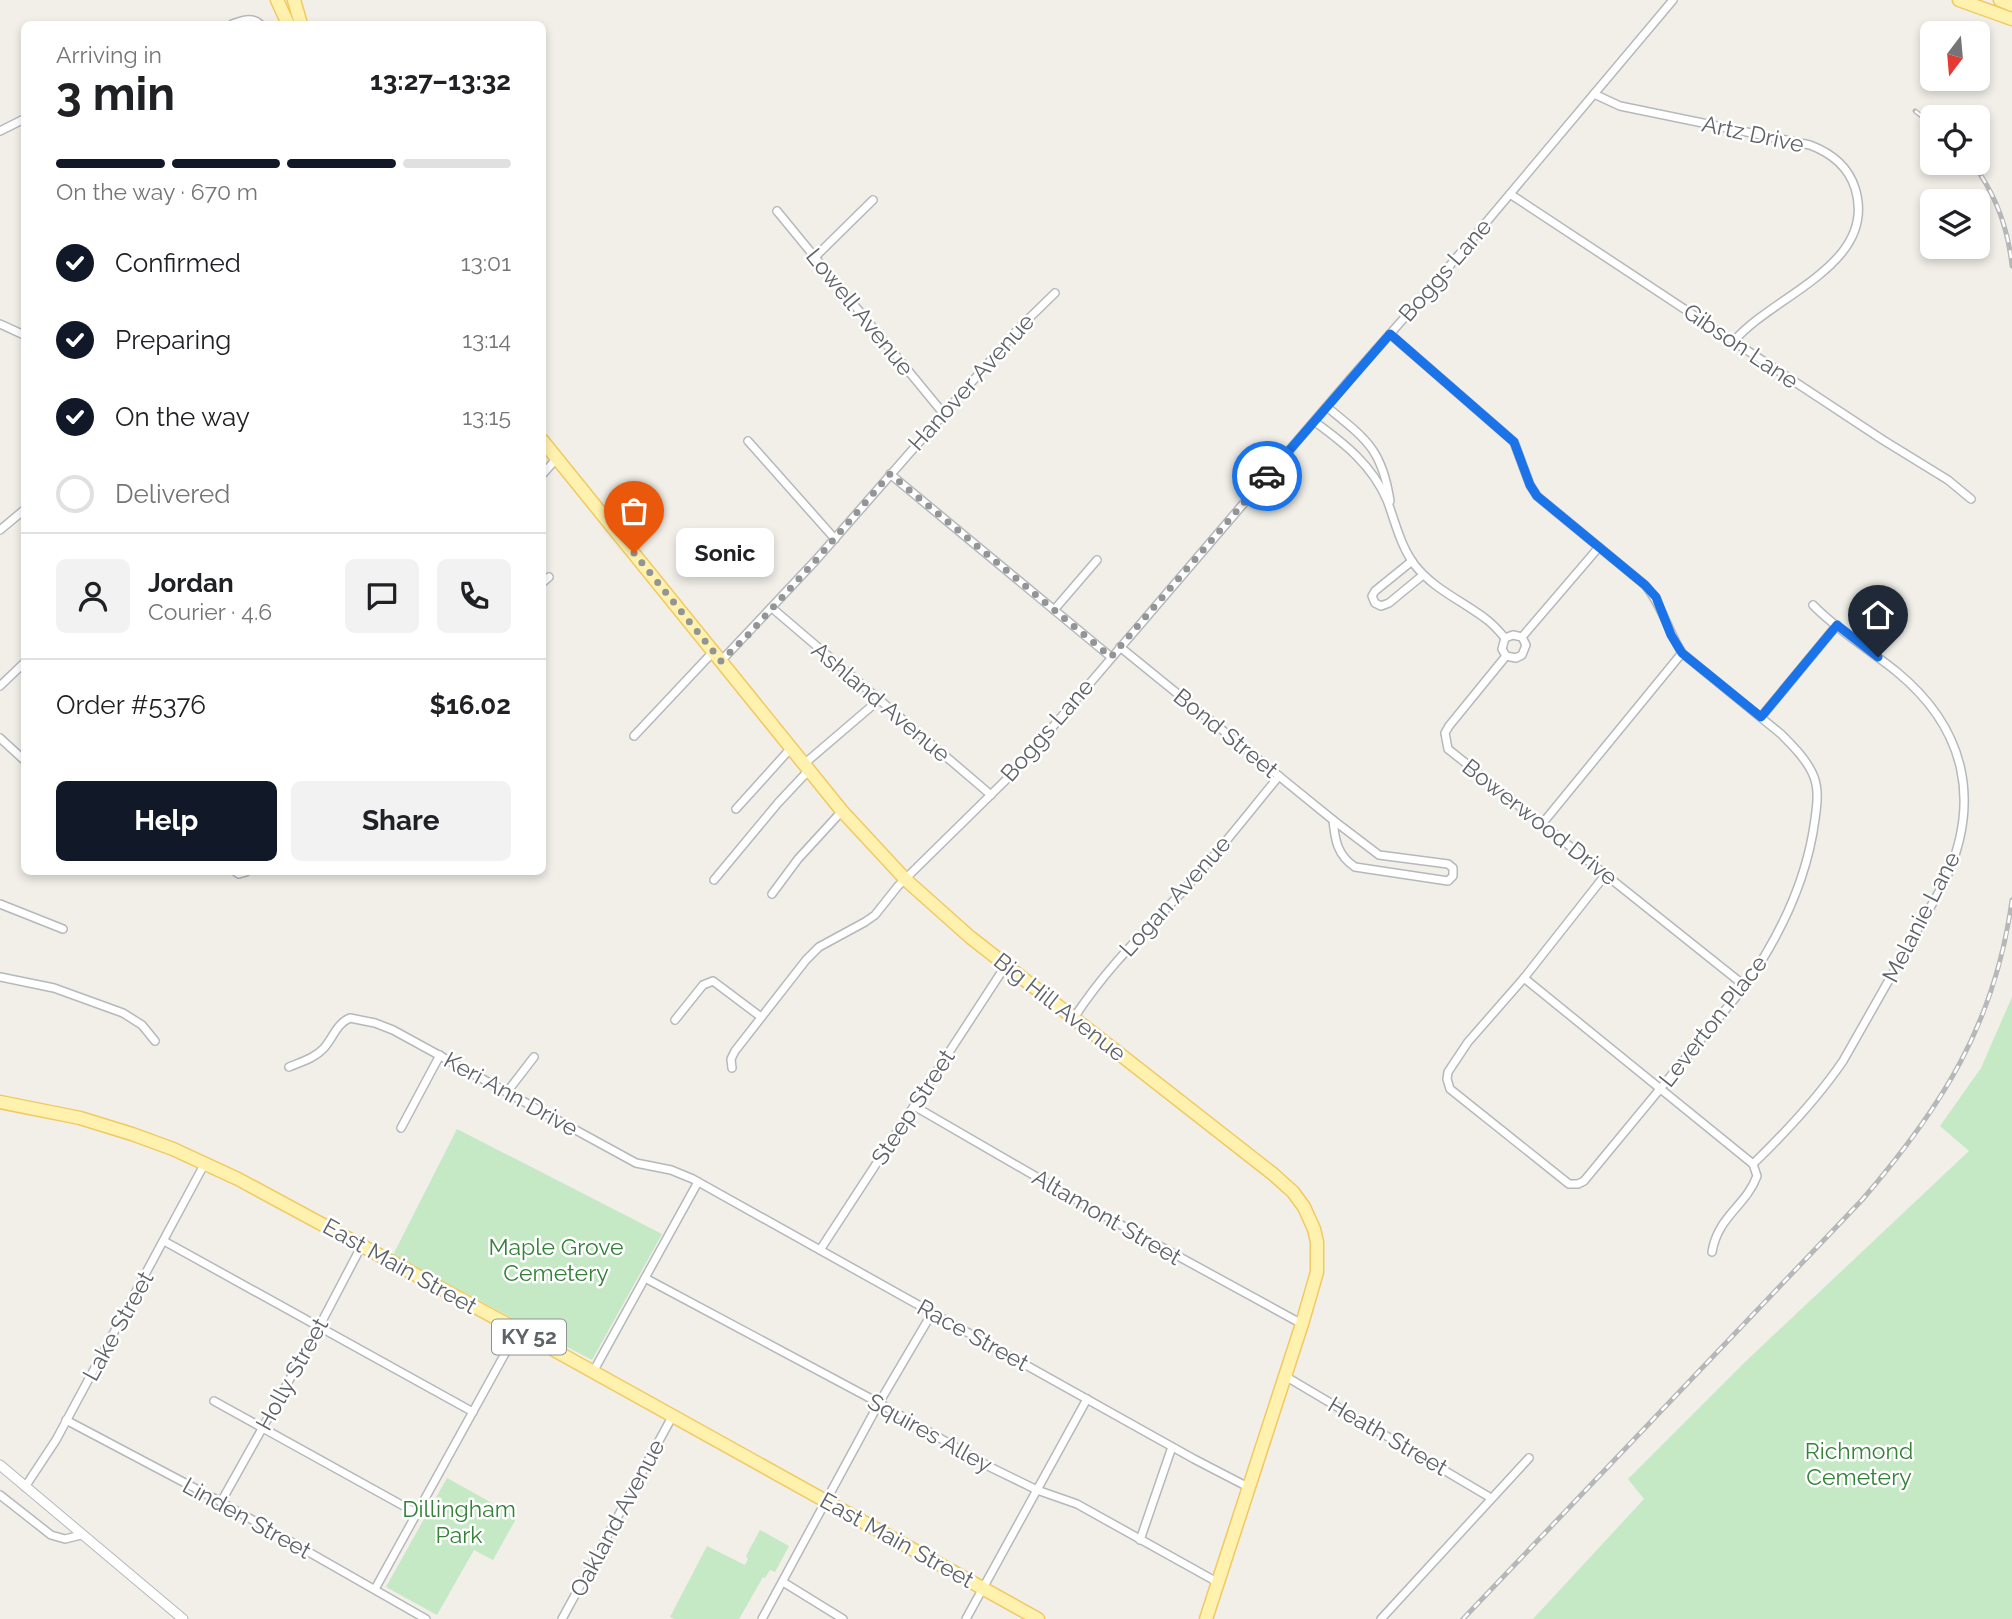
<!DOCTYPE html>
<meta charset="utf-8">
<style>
:root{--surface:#fff;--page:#f2f2f2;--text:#202124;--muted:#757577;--line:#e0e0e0;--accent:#111827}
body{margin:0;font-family:Raleway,sans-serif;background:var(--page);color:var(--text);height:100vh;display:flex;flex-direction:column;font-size:26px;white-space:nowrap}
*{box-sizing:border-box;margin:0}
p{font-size:23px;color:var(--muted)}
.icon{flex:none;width:38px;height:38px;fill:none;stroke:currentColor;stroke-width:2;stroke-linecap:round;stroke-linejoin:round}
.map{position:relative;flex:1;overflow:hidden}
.details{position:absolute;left:21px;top:21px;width:525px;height:854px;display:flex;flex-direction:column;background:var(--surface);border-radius:10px;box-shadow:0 4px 10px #0003}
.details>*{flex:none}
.needle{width:46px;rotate:196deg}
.tools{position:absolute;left:1920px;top:21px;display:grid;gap:14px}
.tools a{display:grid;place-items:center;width:70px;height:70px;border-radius:10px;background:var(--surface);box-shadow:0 4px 10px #0003;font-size:35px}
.pin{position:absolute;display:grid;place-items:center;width:60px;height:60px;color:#fff;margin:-72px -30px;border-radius:50% 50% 50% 0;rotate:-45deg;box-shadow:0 0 7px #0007}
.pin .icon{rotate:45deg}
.courier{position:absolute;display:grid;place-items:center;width:70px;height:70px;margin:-35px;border:5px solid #1a73e8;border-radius:50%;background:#fff;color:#222;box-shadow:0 2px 9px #0007}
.bubble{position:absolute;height:49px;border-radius:10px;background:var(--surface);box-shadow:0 4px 10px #0003;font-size:23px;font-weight:700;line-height:49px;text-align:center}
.summary em{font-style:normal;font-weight:700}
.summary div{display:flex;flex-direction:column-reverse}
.summary{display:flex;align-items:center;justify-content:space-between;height:119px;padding:0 35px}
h1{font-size:46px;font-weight:700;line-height:52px}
.bar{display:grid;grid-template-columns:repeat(4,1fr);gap:10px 7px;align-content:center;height:84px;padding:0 35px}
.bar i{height:9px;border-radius:5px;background:var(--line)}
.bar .current{background:var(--accent)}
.bar p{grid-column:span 4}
.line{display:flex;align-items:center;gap:18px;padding:0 35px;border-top:2px solid var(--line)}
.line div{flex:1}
.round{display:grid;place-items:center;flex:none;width:74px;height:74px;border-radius:10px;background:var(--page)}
ol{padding:0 35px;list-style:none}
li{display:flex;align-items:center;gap:21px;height:77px}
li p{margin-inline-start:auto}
li .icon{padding:7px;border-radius:50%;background:var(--accent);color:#fff;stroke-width:4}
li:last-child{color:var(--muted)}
li i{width:38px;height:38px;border:4px solid var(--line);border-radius:50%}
.button{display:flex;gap:14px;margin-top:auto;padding:14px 35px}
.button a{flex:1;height:80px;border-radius:10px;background:var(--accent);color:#fff;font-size:28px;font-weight:700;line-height:80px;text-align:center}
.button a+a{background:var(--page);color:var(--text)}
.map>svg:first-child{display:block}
.green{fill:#c5e8c5}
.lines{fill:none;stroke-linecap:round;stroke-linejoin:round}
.minor-casing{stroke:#b5b8bc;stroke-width:10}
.tertiary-casing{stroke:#b5b8bc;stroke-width:11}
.primary-casing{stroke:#f2c960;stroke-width:15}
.minor{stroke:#fff;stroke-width:7}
.tertiary{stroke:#fff;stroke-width:9}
.primary{stroke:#fff2af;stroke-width:12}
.rail-casing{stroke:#b6b7b8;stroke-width:5}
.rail{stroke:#fff;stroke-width:2.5;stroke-dasharray:8;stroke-linecap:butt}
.done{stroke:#929495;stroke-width:7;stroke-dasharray:0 12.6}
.route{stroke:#1a73e8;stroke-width:9}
.labels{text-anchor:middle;stroke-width:5;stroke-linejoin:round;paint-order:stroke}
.shield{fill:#fff;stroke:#8f9295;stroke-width:2}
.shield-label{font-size:21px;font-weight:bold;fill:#5f6368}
.street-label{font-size:23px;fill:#5f6368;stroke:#fff}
.park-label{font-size:23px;fill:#348238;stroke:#fff}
</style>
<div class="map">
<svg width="2012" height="1619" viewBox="0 0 2012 1619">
<rect width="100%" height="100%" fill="#f1efe8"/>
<g class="green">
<polygon points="2012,997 2012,1619 1533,1619 1644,1499 1628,1479 1744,1363 1969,1151 1940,1126 1981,1068"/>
<polygon points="457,1129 662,1234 592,1360 393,1255"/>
<polygon points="447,1478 517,1517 493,1560 474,1550 437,1615 386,1587"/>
<polygon points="760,1530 789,1546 775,1572 770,1570 765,1578 763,1577 739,1619 674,1619 670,1617 707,1546 745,1565 748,1559 746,1556"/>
</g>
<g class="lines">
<g class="minor-casing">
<g id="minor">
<path d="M232 24C242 21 251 16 260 24"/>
<path d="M1594 94 1620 106 1810 145C1831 153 1848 166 1855 188 1879 264 1773 295 1734 341"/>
<polyline points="0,131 24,119"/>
<polyline points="1510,194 1883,440 1948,480 1971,499"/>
<polyline points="777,211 943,413"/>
<polyline points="815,257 873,200"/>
<polyline points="0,324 24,335"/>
<path d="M1390 334 1514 442 1530 485 1537 496 1645 585C1662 605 1668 631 1682 653L1781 734C1793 746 1808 761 1814 777 1819 790 1817 805 1815 819 1807 881 1780 936 1745 986L1584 1181 1578 1184H1569L1450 1089 1447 1079 1448 1072 1468 1042 1524 978 1606 874"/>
<path d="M1327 407C1366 439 1382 449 1390 501"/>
<path d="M1315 422C1344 443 1372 465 1387 500 1395 521 1400 545 1414 564 1433 589 1461 600 1486 619 1493 624 1499 631 1505 638"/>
<polyline points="748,441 835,539"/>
<polyline points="890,474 1111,657"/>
<polyline points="542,475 557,458"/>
<polyline points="0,530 24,510"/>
<polyline points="1412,561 1375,591 1372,596 1375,603 1381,606 1389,603 1423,575"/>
<polyline points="542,583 549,577"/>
<polyline points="772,608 991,795"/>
<polyline points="1054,610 1097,560"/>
<polyline points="1522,637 1599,547"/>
<polyline points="1120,647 1333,820"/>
<polyline points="1506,656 1449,726 1445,733 1448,749 1745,986"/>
<polyline points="1506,656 1516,658 1522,655 1526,645 1522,637"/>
<polyline points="1506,656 1502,649 1505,638 1513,635 1522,637"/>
<polyline points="721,661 816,560 1019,328 1055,293"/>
<polyline points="0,686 24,663"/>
<polyline points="1761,717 1837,625"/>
<polyline points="634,736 713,652"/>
<polyline points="0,738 24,760"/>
<polyline points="804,764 880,699"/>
<polyline points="736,809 791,748"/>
<path d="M1333 820 1379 855 1448 864 1453 868V876L1448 881 1355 867C1337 855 1335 840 1333 820Z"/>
<polyline points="1542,824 1682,653"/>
<polyline points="236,872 239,874 246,872"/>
<polyline points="714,880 778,803 809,770"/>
<polyline points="772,894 798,859 842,811"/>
<polyline points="0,904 63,929"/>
<polyline points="0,977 54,988 123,1013 142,1025 155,1041"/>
<path d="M1524 978 1753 1164 1757 1176C1746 1206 1718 1216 1712 1252"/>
<path d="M1074 1018C1104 971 1144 932 1182 892 1216 855 1247 815 1279 776"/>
<polyline points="675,1020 703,985 713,981 761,1017"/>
<path d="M289 1067C301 1062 315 1058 324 1048 333 1038 337 1023 350 1018L375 1023 393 1030 636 1163 671 1170 693 1179 1194 1459 1248 1487"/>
<polyline points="732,1068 731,1059 735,1051 806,960 819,947 865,922 875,915 898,886 1014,772 1351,378 1436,282 1673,0"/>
<polyline points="507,1092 534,1057"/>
<polyline points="914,1106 1092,1209 1302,1324"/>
<polyline points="401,1128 440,1055"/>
<path d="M1753 1164C1786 1132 1817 1099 1843 1061L1944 883C1982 802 1966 729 1897 672 1870 650 1837 630 1813 605"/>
<polyline points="164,1241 473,1412"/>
<polyline points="820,1250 1006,965"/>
<polyline points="645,1278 879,1403 990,1467 1037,1490 1077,1504 1217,1582"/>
<polyline points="593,1372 698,1182"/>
<polyline points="1285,1376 1491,1498"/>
<polyline points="214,1401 418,1514"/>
<polyline points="66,1420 221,1502 426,1619"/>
<polyline points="25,1487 56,1440 205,1163"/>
<polyline points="0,1495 51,1535 65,1539 81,1535"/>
<polyline points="221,1502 319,1327 362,1245"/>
<polyline points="1140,1540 1172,1447"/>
<polyline points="783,1582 843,1619"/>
<polyline points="375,1589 518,1330"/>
<polyline points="562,1619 672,1417"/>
<polyline points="762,1619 879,1403 932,1313"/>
<polyline points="966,1619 1087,1399"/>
<polyline points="1381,1619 1529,1458"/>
</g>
</g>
<g class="tertiary-casing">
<polyline id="tertiary" points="0,1465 183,1619"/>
</g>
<g class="primary-casing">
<g id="primary">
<polyline points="277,0 288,24"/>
<polyline points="294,0 301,24"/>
<polyline points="1959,0 2012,19"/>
<polyline points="2000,0 2012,5"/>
<polyline points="542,440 842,811 906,880 970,937 1273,1174 1293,1192 1304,1207 1314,1229 1317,1242 1317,1272 1302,1324 1206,1619"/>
<polyline points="0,1102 80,1118 132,1134 173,1149 238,1179 518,1330 1038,1619"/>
</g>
</g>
<use href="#minor" class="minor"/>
<use href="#tertiary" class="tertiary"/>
<use href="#primary" class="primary"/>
<g class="rail-casing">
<g id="rail">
<polyline points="1915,111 1932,124"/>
<path d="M1972 163C1996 194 2008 228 2012 266"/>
<path d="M1463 1619 1862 1200C1942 1107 1995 1024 2012 900"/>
</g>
</g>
<use href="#rail" class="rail"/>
</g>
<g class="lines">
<polyline class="done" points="634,553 721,661 747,636 816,560 890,474 1111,657 1267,476"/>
<polyline class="route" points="1267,476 1390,334 1514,442 1530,485 1537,496 1645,585 1656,597 1671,635 1682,653 1761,717 1837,625 1878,657"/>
</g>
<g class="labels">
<rect class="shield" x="492" y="1319.5" width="74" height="35" rx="5"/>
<g class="shield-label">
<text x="529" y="1344">KY 52</text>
</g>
<g class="street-label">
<text transform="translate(1753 134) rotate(12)" y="8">Artz Drive</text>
<text transform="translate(1445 270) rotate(-49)" y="8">Boggs Lane</text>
<text transform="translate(860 312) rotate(51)" y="8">Lowell Avenue</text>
<text transform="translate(1741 346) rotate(34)" y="8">Gibson Lane</text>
<text transform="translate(971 382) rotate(-48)" y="8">Hanover Avenue</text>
<text transform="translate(881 702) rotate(40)" y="8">Ashland Avenue</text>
<text transform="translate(1047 730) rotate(-49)" y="8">Boggs Lane</text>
<text transform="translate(1226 733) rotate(39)" y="8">Bond Street</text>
<text transform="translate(1540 822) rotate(38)" y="8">Bowerwood Drive</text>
<text transform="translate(1175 896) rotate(-48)" y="8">Logan Avenue</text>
<text transform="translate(1921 917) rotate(-63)" y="8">Melanie Lane</text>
<text transform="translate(1060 1007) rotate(38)" y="8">Big Hill Avenue</text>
<text transform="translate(1713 1021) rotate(-52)" y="8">Leverton Place</text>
<text transform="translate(511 1094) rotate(29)" y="8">Keri Ann Drive</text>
<text transform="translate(913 1107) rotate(-57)" y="8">Steep Street</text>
<text transform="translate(1107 1217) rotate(30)" y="8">Altamont Street</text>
<text transform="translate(400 1266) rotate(29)" y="8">East Main Street</text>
<text transform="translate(118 1326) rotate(-61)" y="8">Lake Street</text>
<text transform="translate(973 1335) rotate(29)" y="8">Race Street</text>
<text transform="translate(292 1374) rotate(-61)" y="8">Holly Street</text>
<text transform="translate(930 1433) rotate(29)" y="8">Squires Alley</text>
<text transform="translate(1388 1436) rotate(30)" y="8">Heath Street</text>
<text transform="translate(247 1518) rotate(29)" y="8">Linden Street</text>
<text transform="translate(617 1518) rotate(-62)" y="8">Oakland Avenue</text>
<text transform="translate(897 1540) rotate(29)" y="8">East Main Street</text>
</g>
<g class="park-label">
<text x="556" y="1255">Maple Grove<tspan x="556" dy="26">Cemetery</tspan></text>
<text x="1859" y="1459">Richmond<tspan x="1859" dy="26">Cemetery</tspan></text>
<text x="459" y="1517">Dillingham<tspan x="459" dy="26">Park</tspan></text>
</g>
</g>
</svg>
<div class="tools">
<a><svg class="needle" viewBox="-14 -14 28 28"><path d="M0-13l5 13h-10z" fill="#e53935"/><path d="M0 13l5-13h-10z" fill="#757577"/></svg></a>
<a><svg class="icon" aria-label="locate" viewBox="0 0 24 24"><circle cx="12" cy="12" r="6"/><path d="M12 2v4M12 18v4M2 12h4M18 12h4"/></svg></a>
<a><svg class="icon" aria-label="layers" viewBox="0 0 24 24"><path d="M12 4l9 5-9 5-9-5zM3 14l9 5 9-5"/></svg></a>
</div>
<div class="pin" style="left:634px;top:553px;background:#ea580c"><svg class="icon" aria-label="bag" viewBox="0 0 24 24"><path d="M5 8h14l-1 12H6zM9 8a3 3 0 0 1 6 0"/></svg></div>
<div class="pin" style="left:1878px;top:657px;background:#1f2937"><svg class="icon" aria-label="home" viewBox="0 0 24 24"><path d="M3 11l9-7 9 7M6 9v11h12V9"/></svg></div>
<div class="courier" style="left:1267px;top:476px"><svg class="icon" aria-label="car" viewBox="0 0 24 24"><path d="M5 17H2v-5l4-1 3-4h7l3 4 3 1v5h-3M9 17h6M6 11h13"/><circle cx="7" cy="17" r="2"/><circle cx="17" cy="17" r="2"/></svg></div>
<div class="bubble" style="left:676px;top:528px;width:98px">Sonic</div>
<section class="details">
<div class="summary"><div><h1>3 min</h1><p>Arriving in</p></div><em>13:27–13:32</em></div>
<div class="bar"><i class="current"></i><i class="current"></i><i class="current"></i><i></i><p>On the way · 670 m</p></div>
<ol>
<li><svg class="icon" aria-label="check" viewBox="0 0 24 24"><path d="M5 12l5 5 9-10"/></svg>Confirmed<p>13:01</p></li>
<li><svg class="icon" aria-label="check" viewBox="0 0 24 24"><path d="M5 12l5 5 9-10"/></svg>Preparing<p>13:14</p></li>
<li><svg class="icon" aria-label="check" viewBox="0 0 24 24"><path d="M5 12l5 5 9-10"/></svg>On the way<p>13:15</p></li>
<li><i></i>Delivered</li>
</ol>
<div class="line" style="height:126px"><a class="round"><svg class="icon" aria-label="person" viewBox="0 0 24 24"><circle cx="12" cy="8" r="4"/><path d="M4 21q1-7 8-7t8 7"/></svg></a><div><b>Jordan</b><p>Courier · 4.6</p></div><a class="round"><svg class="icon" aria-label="chat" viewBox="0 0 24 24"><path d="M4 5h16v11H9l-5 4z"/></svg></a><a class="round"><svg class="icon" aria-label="phone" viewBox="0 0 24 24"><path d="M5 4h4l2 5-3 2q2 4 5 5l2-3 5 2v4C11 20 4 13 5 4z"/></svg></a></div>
<div class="line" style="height:91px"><div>Order #5376</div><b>$16.02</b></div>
<div class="button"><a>Help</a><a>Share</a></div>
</section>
</div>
